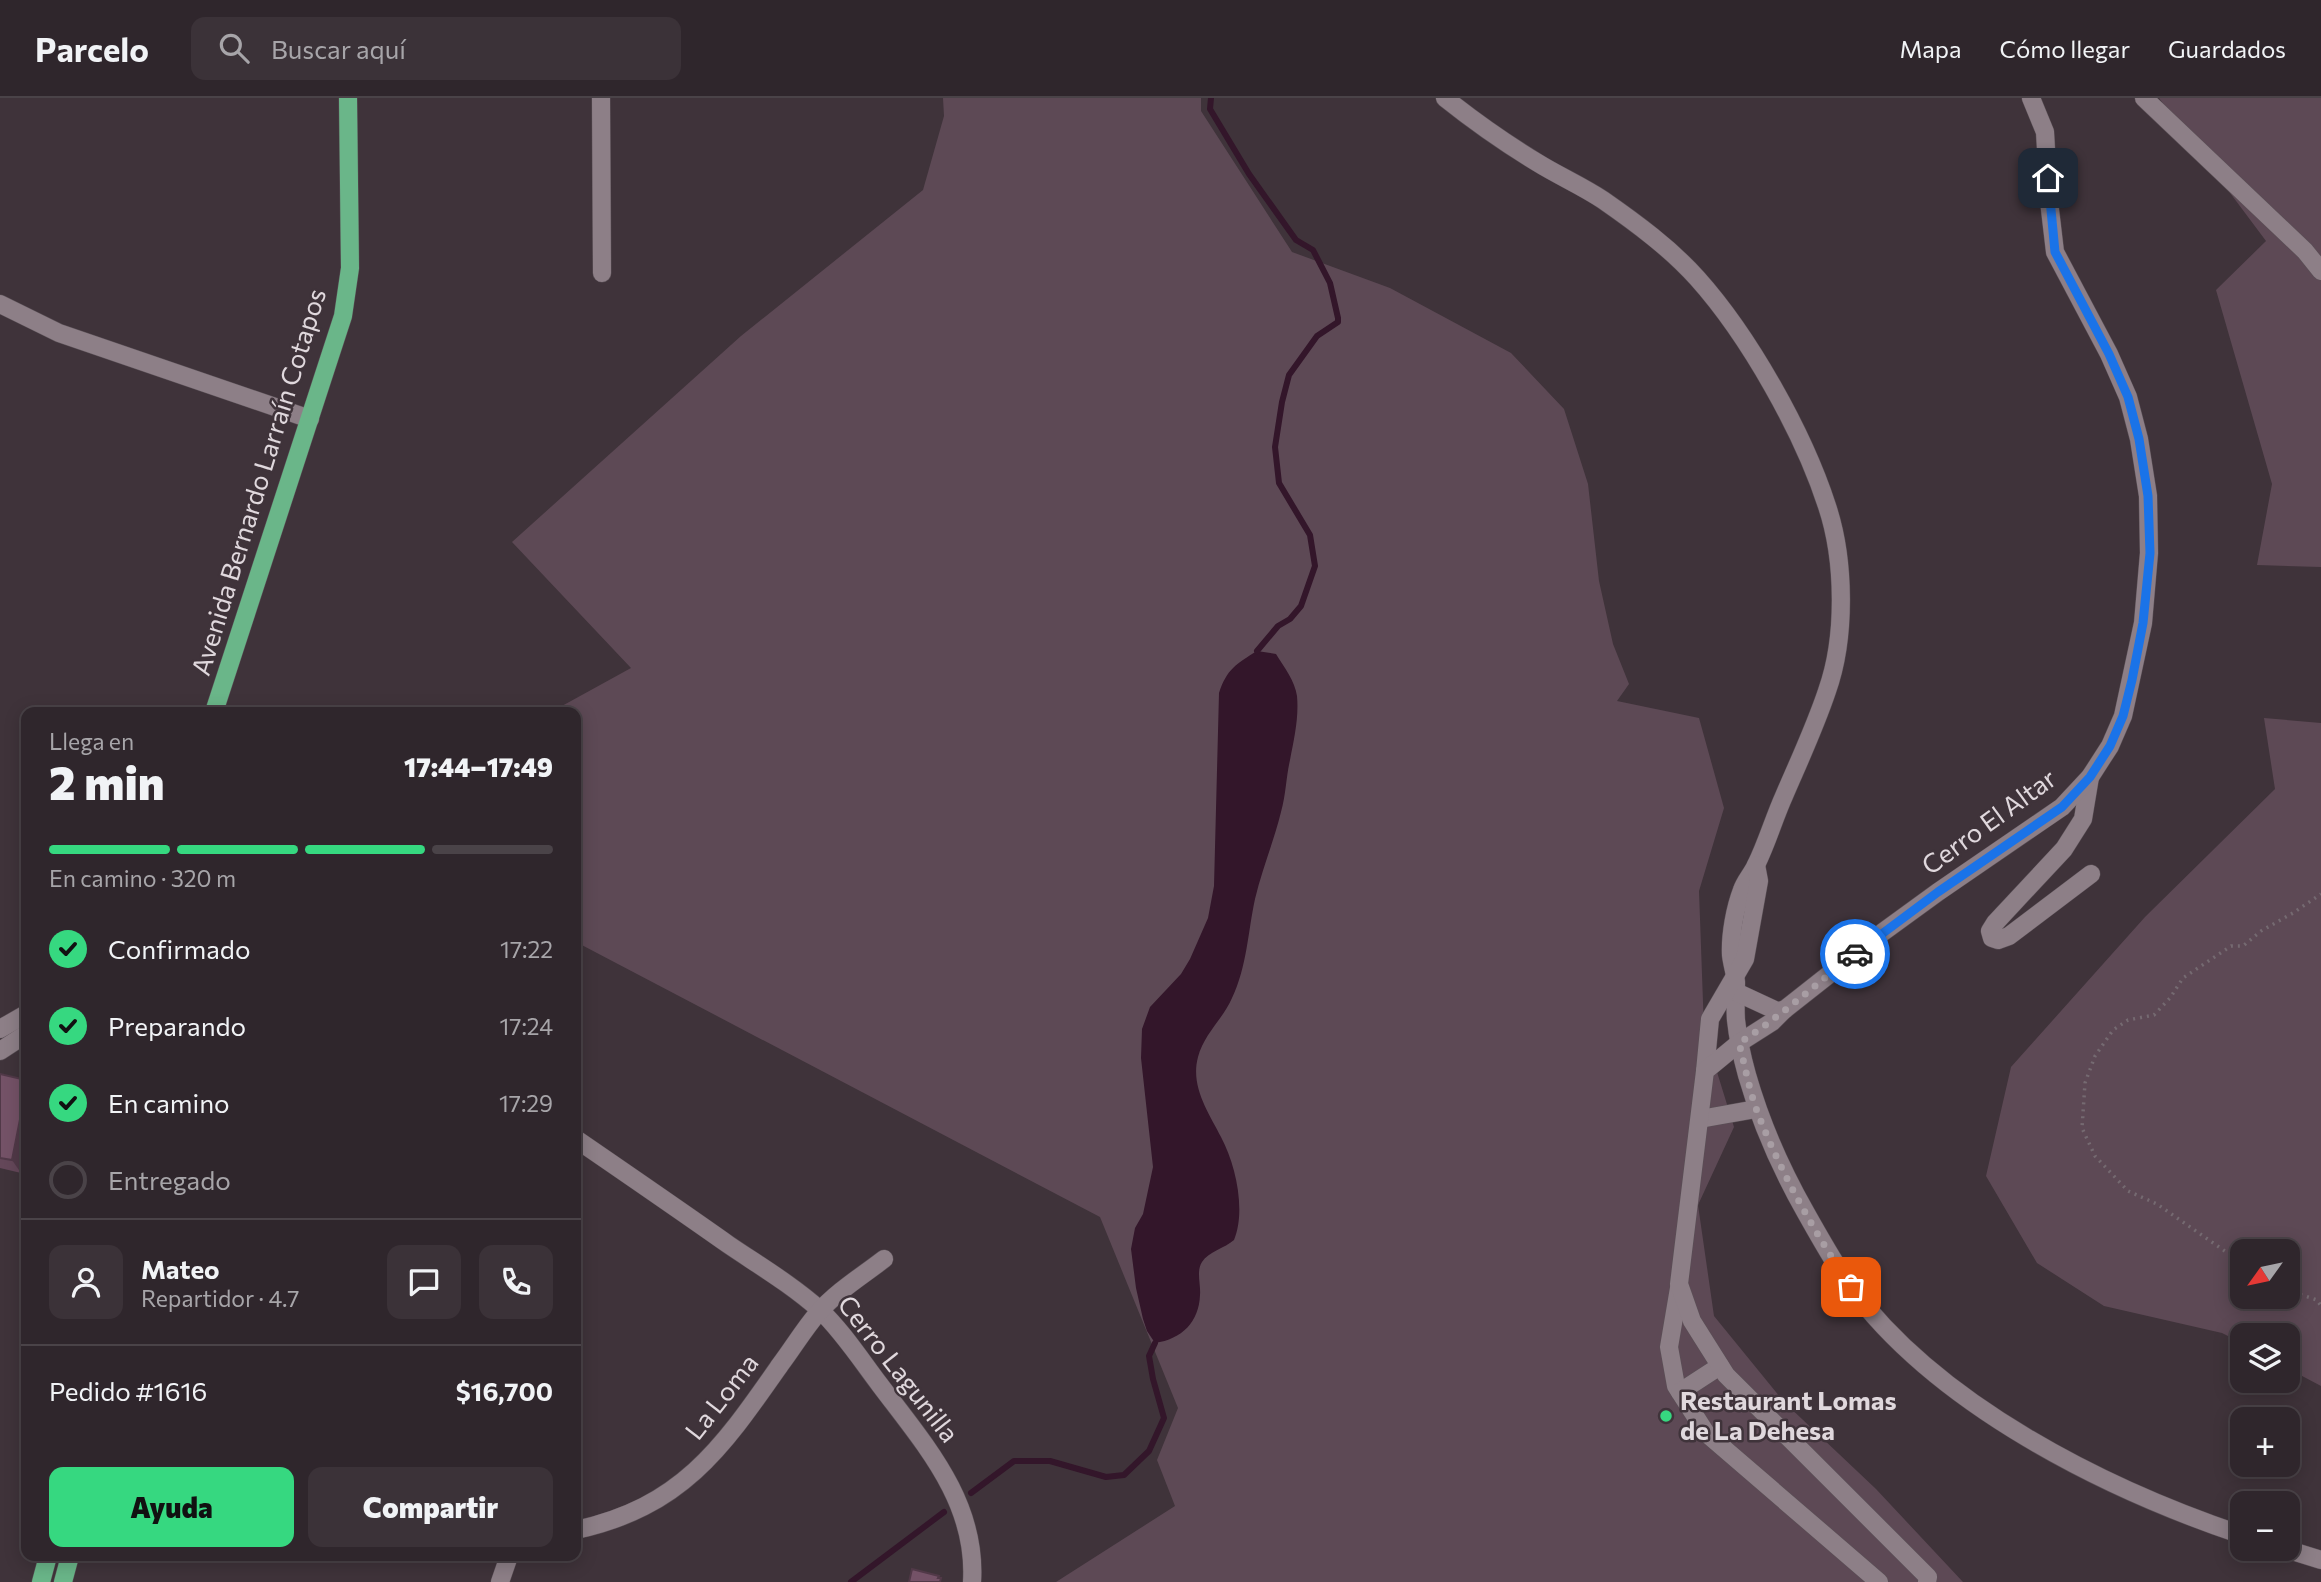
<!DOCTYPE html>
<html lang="es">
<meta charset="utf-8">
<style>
:root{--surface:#2f262c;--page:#3b3238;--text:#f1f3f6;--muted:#a7a5a9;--line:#4a4348;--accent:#36d880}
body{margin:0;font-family:Commissioner,sans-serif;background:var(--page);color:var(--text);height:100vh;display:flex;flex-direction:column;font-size:26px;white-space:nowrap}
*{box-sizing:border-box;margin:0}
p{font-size:23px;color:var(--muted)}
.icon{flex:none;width:38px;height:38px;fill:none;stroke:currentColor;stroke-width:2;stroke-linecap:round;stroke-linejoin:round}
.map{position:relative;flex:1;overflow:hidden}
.drawer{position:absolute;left:21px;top:609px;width:560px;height:854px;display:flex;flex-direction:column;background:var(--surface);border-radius:14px;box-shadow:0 4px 18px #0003,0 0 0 2px var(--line)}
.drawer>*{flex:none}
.needle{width:46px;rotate:237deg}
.tools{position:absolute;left:2230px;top:1141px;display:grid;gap:14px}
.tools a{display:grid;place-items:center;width:70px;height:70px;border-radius:14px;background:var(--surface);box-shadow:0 4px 18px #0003,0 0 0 2px var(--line);font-size:35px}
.pin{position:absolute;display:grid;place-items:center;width:60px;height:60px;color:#fff;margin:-30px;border-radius:14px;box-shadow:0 4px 10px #0006}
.courier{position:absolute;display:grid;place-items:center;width:70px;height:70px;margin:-35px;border:5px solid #1a73e8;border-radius:50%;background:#fff;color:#222;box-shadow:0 2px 9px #0007}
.headline em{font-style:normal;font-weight:800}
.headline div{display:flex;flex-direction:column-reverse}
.headline{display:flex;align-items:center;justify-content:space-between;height:119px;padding:0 28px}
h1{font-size:46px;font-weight:800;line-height:52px}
.bar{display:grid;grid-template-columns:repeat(4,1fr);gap:10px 7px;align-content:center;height:84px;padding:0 28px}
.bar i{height:9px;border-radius:5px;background:var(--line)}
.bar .selected{background:var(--accent)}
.bar p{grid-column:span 4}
.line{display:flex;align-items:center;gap:18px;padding:0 28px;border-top:2px solid var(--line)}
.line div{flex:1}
.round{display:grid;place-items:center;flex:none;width:74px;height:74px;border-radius:14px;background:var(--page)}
ol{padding:0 28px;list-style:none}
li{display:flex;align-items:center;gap:21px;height:77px}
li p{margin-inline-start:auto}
li .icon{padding:7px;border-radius:50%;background:var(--accent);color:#111;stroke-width:4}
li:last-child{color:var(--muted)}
li i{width:38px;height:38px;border:4px solid var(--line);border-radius:50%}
.primary-button{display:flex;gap:14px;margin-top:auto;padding:14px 28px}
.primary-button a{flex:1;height:80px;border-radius:14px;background:var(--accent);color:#111;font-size:28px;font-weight:800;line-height:80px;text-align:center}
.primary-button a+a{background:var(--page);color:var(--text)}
header{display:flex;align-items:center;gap:42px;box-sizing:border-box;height:98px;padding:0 35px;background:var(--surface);border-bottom:2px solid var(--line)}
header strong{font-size:33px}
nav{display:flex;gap:38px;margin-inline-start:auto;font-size:24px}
.search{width:490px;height:63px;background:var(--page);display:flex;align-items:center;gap:18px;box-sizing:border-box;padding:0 24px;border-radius:14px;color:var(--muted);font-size:26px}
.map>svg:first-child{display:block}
.green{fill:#5d4955;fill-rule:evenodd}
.water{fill:#33162a}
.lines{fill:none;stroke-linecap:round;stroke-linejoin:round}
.stream{stroke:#33162a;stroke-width:6}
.minor-casing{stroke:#5a5056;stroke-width:19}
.major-casing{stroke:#5a5056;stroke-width:19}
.path{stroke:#756a71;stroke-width:3.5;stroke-dasharray:2 5;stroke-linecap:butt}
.minor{stroke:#8d7f87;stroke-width:18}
.major{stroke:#6ab689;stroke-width:18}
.wall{fill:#644759}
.shaded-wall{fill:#513948}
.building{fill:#745267;stroke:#513948;stroke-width:2}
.done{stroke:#a89ea4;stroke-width:7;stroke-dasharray:0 12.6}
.route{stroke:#1a73e8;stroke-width:9}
.poi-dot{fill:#36d880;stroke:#3f333a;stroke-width:2.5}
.labels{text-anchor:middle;stroke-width:5;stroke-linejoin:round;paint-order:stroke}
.street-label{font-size:26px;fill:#e0d8dd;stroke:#3f333a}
.poi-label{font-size:26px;font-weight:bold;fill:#e0d8dd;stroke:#3f333a;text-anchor:start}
</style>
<header>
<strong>Parcelo</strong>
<div class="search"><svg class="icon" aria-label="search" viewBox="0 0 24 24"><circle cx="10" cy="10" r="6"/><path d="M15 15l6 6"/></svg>Buscar aquí</div>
<nav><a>Mapa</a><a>Cómo llegar</a><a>Guardados</a></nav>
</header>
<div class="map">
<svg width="2321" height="1484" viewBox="0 0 2321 1484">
<rect width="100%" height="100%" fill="#3f333a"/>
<g class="green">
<polygon points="943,0 1201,0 1201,13 1292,154 1390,190 1511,255 1564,311 1588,386 1599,483 1613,546 1629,586 1617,603 1699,620 1724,710 1699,793 1704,932 1734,1029 1698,1107 1714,1218 1784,1304 1876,1391 1963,1484 1056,1484 1175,1408 1157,1362 1178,1310 1100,1119 576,844 576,614 551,614 631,570 512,444 741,238 923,92 944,18"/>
<polygon points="2159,0 2321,0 2321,469 2257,467 2272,386 2216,192 2266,143"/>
<path d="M2264 620 2321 625V1288L2287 1270V1237H2242V1245L2222 1235 2104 1208 2037 1165 1986 1078 2011 969 2145 819 2275 691ZM2242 1153H2287V1199H2242Z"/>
</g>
<path class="water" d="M1257 553 1276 556C1284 569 1295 583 1297 598 1299 620 1294 641 1290 662 1286 679 1286 697 1281 714 1274 743 1262 771 1255 801 1248 833 1247 869 1232 900 1223 921 1204 936 1198 959 1190 989 1209 1015 1221 1039 1236 1067 1246 1113 1234 1142 1225 1150 1208 1154 1202 1164 1196 1173 1201 1187 1200 1197 1199 1224 1182 1241 1155 1245L1147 1233 1143 1221 1136 1190 1131 1151 1135 1130 1143 1116 1153 1069 1141 960 1142 931 1150 909 1181 876 1190 861 1208 820 1214 788 1219 595C1227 571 1236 566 1257 553Z"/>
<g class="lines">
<g class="stream">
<polyline points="1211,0 1210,11 1249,76 1296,142 1313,152 1330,185 1338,220 1338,224 1317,238 1289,277 1282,304 1275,349 1279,385 1310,437 1315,468 1301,508 1290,521 1278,528 1257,553"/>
<polyline points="971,1395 1014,1363 1050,1363 1106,1379 1124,1377 1149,1353 1164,1320 1153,1281 1149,1258 1155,1245"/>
<polyline points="851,1484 944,1414"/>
</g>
<g class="minor-casing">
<g id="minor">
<polyline points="601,0 602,175"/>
<path d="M1445 0C1475 24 1505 45 1538 65 1559 78 1582 88 1603 102 1636 125 1670 150 1697 180 1749 238 1803 334 1827 408 1845 462 1846 540 1827 593 1815 629 1799 663 1784 698 1774 720 1767 745 1756 767 1752 776 1745 783 1742 792 1735 810 1730 837 1731 857 1732 866 1735 875 1736 884 1736 897 1735 910 1736 922 1738 941 1742 959 1747 977 1761 1026 1781 1071 1806 1115 1820 1140 1834 1165 1850 1188 1937 1307 2105 1391 2242 1437"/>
<polyline points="2144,0 2305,153 2321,173"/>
<polyline points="0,206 59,235 310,321"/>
<polyline points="2090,679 2083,721 2064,751 1995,825 1990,833 1992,840 1998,842 2009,838 2091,776"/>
<polyline points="1736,894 1777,913 1784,912"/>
<polyline points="0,931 26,916"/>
<polyline points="0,953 26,936"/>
<polyline points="1705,973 1710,921 1745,861 1759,783 1756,767"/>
<polyline points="1700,1021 1756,1011"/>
<path d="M576 1041C627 1076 678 1111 729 1147 760 1168 792 1187 820 1212 843 1234 861 1262 880 1287 925 1347 977 1404 972 1484"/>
<polyline points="1679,1190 1669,1249 1676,1288 1706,1335 1879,1484"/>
<polyline points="1680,1294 1720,1268"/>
<path d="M576 1432C682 1409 722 1350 780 1267 793 1250 804 1231 818 1215 836 1194 862 1178 884 1161"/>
<polyline points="2286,1451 2321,1462"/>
<polyline points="500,1484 509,1458"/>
<polyline points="1927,1484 1928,1479 1726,1277 1692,1223 1679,1186 1705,973 1739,945 1772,924 1784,912 1883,834 1938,794 2062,709 2090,679 2110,648 2123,618 2143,525 2149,455 2148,398 2139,341 2128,299 2109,256 2055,154 2049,103 2045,34 2031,0"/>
</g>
</g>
<g class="major-casing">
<g id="major">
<polyline points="214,614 343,218 350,170 348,0"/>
<polyline points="41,1484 48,1458"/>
<polyline points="63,1484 70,1458"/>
</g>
</g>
<g class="path">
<polyline points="2242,1165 2157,1106 2128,1093 2095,1058 2082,1030 2085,985 2095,958 2113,932 2128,922 2154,917 2170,900 2183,880 2231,848 2243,848 2261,833 2293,815 2321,796"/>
<polyline points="2287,1192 2317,1202 2321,1208"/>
</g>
<use href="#minor" class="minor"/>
<use href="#major" class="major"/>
</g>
<polygon class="wall" points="0,976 21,1075 0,1070"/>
<polygon class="shaded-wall" points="26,991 26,1047 21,1075 12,1062"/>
<g class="building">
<polygon points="0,976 26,982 26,991 12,1062 0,1060"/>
<polygon points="912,1471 939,1478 938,1480 941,1480 940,1484 909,1484"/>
</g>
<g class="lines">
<path class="done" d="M1851 1189C1814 1133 1781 1076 1757 1013 1749 991 1745 968 1739 945 1780 919 1816 886 1855 856"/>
<polyline class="route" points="1855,856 1938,794 2062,709 2090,679 2110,648 2123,618 2132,582 2143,525 2150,455 2148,398 2139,341 2128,299 2109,256 2055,154 2048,80"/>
</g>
<circle class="poi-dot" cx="1666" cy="1318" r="7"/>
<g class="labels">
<g class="street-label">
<text transform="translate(259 384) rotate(-73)" y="9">Avenida Bernardo Larraín Cotapos</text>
<text transform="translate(1989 724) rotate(-36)" y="9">Cerro El Altar</text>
<text transform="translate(898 1271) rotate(52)" y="9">Cerro Lagunilla</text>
<text transform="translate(722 1299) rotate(-52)" y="9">La Loma</text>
</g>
<g class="poi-label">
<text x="1680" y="1312">Restaurant Lomas<tspan x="1680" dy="30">de La Dehesa</tspan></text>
</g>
</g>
</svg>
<div class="tools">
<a><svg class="needle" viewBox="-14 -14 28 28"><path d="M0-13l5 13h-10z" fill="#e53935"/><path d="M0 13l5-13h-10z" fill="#a7a5a9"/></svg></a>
<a><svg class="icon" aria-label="layers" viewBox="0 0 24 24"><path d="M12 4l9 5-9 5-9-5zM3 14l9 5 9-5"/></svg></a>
<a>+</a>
<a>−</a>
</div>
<div class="pin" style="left:1851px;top:1189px;background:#ea580c"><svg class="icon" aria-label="bag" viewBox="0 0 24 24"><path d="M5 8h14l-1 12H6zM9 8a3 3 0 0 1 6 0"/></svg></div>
<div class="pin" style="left:2048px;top:80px;background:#1f2937"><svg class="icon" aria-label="home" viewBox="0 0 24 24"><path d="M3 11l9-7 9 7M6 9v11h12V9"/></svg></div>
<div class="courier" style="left:1855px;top:856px"><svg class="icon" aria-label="car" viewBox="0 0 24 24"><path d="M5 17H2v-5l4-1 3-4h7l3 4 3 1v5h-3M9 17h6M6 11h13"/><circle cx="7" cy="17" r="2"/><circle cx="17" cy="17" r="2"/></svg></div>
<section class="drawer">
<div class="headline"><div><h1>2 min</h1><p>Llega en</p></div><em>17:44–17:49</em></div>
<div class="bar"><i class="selected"></i><i class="selected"></i><i class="selected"></i><i></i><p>En camino · 320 m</p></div>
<ol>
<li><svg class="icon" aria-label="check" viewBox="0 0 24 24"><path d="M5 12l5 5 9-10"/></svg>Confirmado<p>17:22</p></li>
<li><svg class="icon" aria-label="check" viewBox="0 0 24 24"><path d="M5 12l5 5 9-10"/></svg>Preparando<p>17:24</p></li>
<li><svg class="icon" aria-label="check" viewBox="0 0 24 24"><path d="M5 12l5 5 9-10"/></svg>En camino<p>17:29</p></li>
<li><i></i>Entregado</li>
</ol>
<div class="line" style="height:126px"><a class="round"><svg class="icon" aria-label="person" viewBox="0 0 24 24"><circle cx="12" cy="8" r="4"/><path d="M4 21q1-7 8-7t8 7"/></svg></a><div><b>Mateo</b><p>Repartidor · 4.7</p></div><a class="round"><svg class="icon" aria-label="chat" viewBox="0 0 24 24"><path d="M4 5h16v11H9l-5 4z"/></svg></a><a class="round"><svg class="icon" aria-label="phone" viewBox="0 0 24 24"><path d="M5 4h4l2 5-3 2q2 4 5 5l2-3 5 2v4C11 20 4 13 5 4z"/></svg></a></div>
<div class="line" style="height:91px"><div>Pedido #1616</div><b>$16,700</b></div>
<div class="primary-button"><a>Ayuda</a><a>Compartir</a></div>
</section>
</div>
